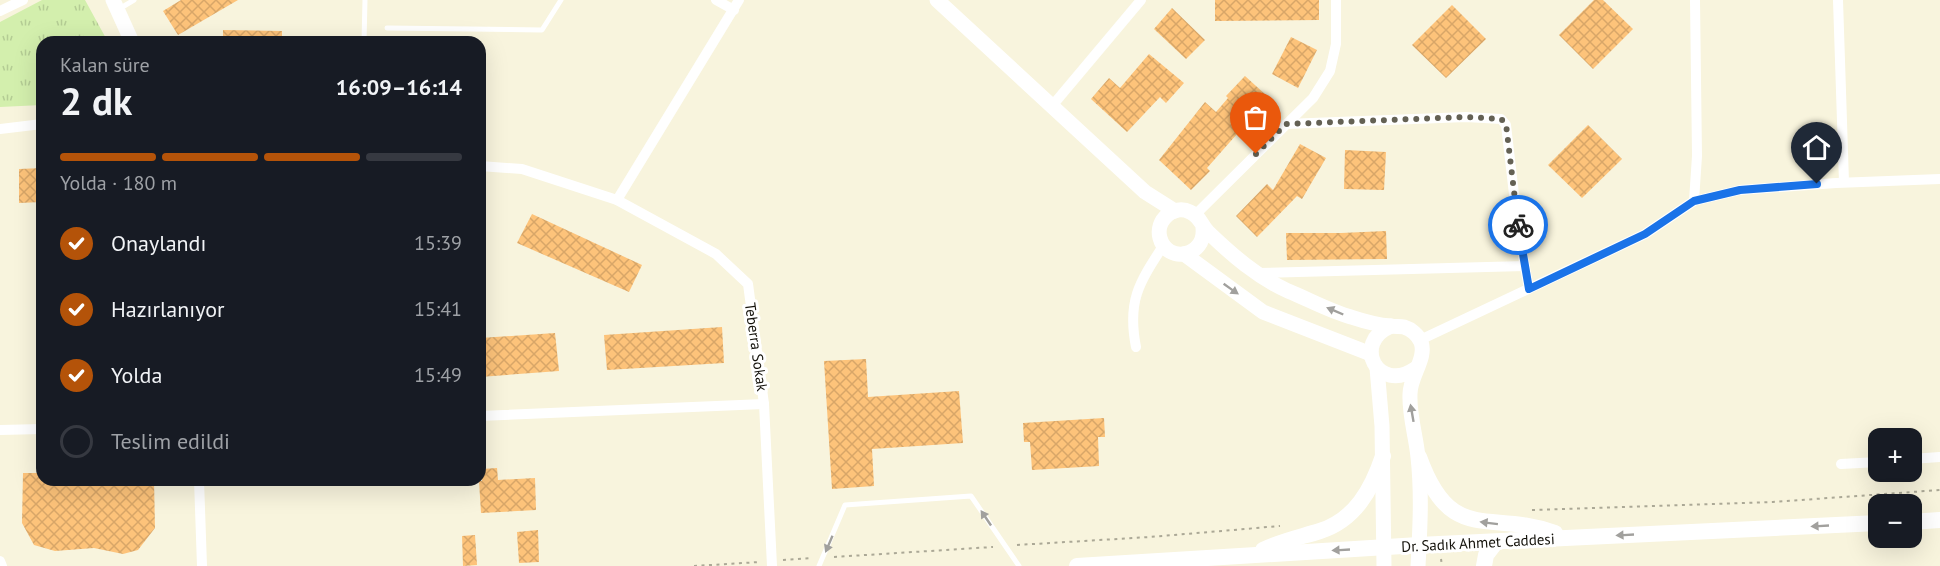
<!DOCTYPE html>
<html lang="tr">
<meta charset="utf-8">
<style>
:root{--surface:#171b24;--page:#242831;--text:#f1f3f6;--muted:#9ea1a6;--line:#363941;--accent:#b45309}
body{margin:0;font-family:"PT Sans",sans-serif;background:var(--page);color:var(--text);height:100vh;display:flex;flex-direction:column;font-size:22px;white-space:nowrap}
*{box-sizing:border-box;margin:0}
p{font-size:20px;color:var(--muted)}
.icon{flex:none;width:33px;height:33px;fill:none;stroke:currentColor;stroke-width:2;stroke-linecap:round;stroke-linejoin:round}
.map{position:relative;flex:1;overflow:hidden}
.panel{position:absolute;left:36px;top:36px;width:450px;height:450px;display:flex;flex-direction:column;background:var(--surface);border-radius:18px;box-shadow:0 6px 24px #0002}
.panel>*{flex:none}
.controls{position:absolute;left:1868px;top:428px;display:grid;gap:12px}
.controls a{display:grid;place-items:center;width:54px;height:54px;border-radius:12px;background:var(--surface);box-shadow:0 6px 24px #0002;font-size:30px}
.pin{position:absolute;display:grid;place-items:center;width:51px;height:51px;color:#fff;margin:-62px -26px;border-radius:50% 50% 50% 0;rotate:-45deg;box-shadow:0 0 6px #0007}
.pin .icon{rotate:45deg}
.courier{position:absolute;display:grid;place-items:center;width:60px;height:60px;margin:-30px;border:4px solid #1a73e8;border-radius:50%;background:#fff;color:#222;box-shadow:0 2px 8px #0007}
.head em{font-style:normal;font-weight:800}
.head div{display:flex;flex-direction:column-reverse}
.head{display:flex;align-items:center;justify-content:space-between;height:102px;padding:0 24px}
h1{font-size:39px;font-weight:800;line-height:45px}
.bar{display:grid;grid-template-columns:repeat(4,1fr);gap:9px 6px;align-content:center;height:72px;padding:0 24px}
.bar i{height:8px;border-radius:4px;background:var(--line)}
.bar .active{background:var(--accent)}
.bar p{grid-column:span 4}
ol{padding:0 24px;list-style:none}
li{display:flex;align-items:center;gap:18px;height:66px}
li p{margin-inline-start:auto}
li .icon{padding:6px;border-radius:50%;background:var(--accent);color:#fff;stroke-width:4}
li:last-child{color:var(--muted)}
li i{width:33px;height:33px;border:3px solid var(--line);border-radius:50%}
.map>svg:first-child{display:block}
.park{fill:url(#park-tufts)}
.building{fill:url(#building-cross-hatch)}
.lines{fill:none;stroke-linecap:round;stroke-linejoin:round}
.path{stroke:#aba896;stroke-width:2;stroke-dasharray:3 4.5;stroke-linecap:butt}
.lane{stroke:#fff;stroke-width:5}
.street{stroke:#fff;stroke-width:10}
.secondary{stroke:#fff;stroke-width:15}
.primary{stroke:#fff;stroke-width:16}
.oneway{fill:#a1a09d}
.done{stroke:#646154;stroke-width:6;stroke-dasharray:0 10.8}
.route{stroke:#1a73e8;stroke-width:8}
.labels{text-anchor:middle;stroke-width:6;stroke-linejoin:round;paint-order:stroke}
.street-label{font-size:15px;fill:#14120b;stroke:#fff}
</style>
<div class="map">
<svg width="1940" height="566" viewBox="0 0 1940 566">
<defs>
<pattern id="park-tufts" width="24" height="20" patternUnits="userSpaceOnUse" patternTransform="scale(1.5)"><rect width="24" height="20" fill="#d3efad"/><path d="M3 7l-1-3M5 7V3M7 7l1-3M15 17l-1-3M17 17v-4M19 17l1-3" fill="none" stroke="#b4cc94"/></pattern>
<pattern id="building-cross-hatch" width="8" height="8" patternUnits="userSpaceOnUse" patternTransform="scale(1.5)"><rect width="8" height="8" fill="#fdc37a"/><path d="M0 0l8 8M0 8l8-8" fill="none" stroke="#d8a668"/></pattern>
</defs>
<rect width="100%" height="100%" fill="#f8f4dd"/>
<polygon class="park" points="42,0 85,0 108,42 42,42 42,105 0,107 0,22"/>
<g class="building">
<polygon points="181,0 238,0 178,35 163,11"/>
<polygon points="1215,0 1319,0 1319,20 1215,21"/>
<polygon points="1594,0 1603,0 1633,29 1593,69 1559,35"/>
<polygon points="1452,5 1486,39 1446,78 1412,45"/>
<polygon points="1172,8 1205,40 1186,59 1154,29"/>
<polygon points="223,30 282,31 282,42 223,42"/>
<polygon points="1291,37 1317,50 1298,88 1272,74"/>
<polygon points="1149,54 1184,83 1166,103 1160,97 1127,132 1091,99 1109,78 1120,88"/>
<polygon points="1245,76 1279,107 1262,126 1252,117 1207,168 1210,171 1191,190 1159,160 1205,102 1216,112 1228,98 1226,96"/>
<polygon points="1588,125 1622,159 1582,198 1548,165"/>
<polygon points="1300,144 1326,158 1302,199 1297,196 1257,237 1236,216 1267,184 1273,190"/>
<polygon points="1345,150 1386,152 1384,190 1344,189"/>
<polygon points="42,168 42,202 19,203 19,169"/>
<polygon points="532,214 642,265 629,292 517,243"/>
<polygon points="1386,231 1387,259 1287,260 1286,233 1341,233"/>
<polygon points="722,327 724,363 607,370 604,335"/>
<polygon points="555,333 559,371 480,377 480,338"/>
<polygon points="866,359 868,397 959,391 963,443 872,449 874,486 832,489 824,361"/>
<polygon points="1104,418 1105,437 1098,437 1099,466 1032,470 1030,442 1024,442 1023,423"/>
<polygon points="497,468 498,480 535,478 536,510 481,513 479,481 482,481 481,469"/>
<polygon points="23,473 42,473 42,480 154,480 155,528 138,550 123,554 94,548 55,551 34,545 22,523"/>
<polygon points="538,530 539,562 519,563 517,532"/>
<polygon points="475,535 477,565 463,566 462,536"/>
</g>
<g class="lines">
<g class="path">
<polyline points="1532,510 1773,502 1940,490"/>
<polyline points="1017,545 1150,537 1280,526"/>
<polyline points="834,557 993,547"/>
<polyline points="1441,559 1442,566"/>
<polyline points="783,560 811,558"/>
<polyline points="694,566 760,562"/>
</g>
<g class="lane">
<polyline points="119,9 134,0"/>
<polyline points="387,28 542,30 561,0"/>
<polyline points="364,42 365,0"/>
<polyline points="819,566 845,505 971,496 1019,566"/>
</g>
<g class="street">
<polyline points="716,0 734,10"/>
<polyline points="1838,0 1844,182"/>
<polyline points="0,11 23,0"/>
<polyline points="1052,106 1141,0"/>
<polyline points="1286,124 1466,117 1501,119 1506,125 1518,229 1529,289"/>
<polyline points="0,129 42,124"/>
<polyline points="480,166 522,169 617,200 716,254 748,284 764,404 772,566"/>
<polyline points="617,200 739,0"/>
<polyline points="1694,201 1697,156 1695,0"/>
<polyline points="1195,215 1313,98 1330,71 1336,44 1336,0"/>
<polyline points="1258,273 1525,266"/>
<polyline points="1420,340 1645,234 1694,201 1740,190 1836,183 1940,179"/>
<path d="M1136 347C1127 301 1139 283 1163 246"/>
<polyline points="480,416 764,404"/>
<polyline points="0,430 42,429"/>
<polyline points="1911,459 1940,457"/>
<polyline points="1841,464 1878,462"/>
<polyline points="199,480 202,566"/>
<polyline points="0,561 2,566"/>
</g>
<g class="secondary">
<polyline points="113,0 132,42"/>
<polyline points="937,0 1145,192 1175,211"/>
<path d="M1203 228C1206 257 1167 264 1160 238 1155 220 1174 204 1190 212 1200 216 1201 225 1208 232 1232 255 1257 277 1288 291 1308 299 1329 311 1351 317 1363 321 1378 325 1391 326 1395 327 1400 326 1404 327 1411 329 1418 335 1421 342 1427 358 1410 376 1410 394 1409 415 1416 436 1418 457 1422 493 1420 529 1418 566"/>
<polyline points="1184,254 1263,312 1371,354"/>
<path d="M1391 326C1351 343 1378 394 1415 369"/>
<polyline points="1377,368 1382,426 1384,566"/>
</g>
<g class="primary">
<path d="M1419 457C1451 546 1488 509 1555 533"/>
<polyline points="1911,522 1940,520"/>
<path d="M1263 550C1281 541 1301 537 1320 531 1355 520 1372 489 1383 456"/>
<polyline points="1077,566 1419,545 1878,523"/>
<polyline points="1484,566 1486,555 1496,542"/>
</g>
</g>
<defs><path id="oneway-solid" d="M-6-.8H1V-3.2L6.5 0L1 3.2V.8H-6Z" transform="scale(1.5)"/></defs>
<g class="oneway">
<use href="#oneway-solid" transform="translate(1231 289) rotate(35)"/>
<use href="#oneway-solid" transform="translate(1335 311) rotate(-157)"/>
<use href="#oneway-solid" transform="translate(1412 413) rotate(-100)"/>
<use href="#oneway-solid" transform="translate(986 518) rotate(-124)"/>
<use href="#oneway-solid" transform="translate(1489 523) rotate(-173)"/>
<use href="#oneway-solid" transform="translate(1820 526) rotate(177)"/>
<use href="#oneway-solid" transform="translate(1625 535) rotate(177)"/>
<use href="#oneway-solid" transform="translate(829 544) rotate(113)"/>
<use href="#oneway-solid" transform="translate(1341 550) rotate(177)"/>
</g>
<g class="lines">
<polyline class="done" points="1256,154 1286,124 1466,117 1501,119 1506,124 1518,225"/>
<polyline class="route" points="1518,225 1529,289 1645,234 1694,201 1740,190 1817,184"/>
</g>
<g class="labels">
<g class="street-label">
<text transform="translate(756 347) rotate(82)" y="5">Teberra Sokak</text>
<text transform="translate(1478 543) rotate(-3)" y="5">Dr. Sadık Ahmet Caddesi</text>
</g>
</g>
</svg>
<div class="controls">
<a>+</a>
<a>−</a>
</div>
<div class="pin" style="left:1256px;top:154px;background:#ea580c"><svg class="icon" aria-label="bag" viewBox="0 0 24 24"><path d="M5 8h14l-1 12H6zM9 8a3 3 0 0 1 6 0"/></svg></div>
<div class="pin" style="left:1817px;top:184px;background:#1f2937"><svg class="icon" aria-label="home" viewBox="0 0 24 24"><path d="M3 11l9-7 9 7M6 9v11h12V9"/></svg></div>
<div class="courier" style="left:1518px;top:225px"><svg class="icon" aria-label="bike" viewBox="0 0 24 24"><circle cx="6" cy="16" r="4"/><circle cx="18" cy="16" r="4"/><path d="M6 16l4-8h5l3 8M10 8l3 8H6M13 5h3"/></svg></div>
<section class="panel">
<div class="head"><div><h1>2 dk</h1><p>Kalan süre</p></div><em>16:09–16:14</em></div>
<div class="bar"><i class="active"></i><i class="active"></i><i class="active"></i><i></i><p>Yolda · 180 m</p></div>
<ol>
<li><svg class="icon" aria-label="check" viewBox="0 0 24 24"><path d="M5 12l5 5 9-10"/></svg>Onaylandı<p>15:39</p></li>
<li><svg class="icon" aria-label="check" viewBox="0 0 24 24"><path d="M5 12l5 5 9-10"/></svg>Hazırlanıyor<p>15:41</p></li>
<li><svg class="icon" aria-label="check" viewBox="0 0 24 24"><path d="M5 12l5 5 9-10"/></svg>Yolda<p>15:49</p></li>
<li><i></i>Teslim edildi</li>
</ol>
</section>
</div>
